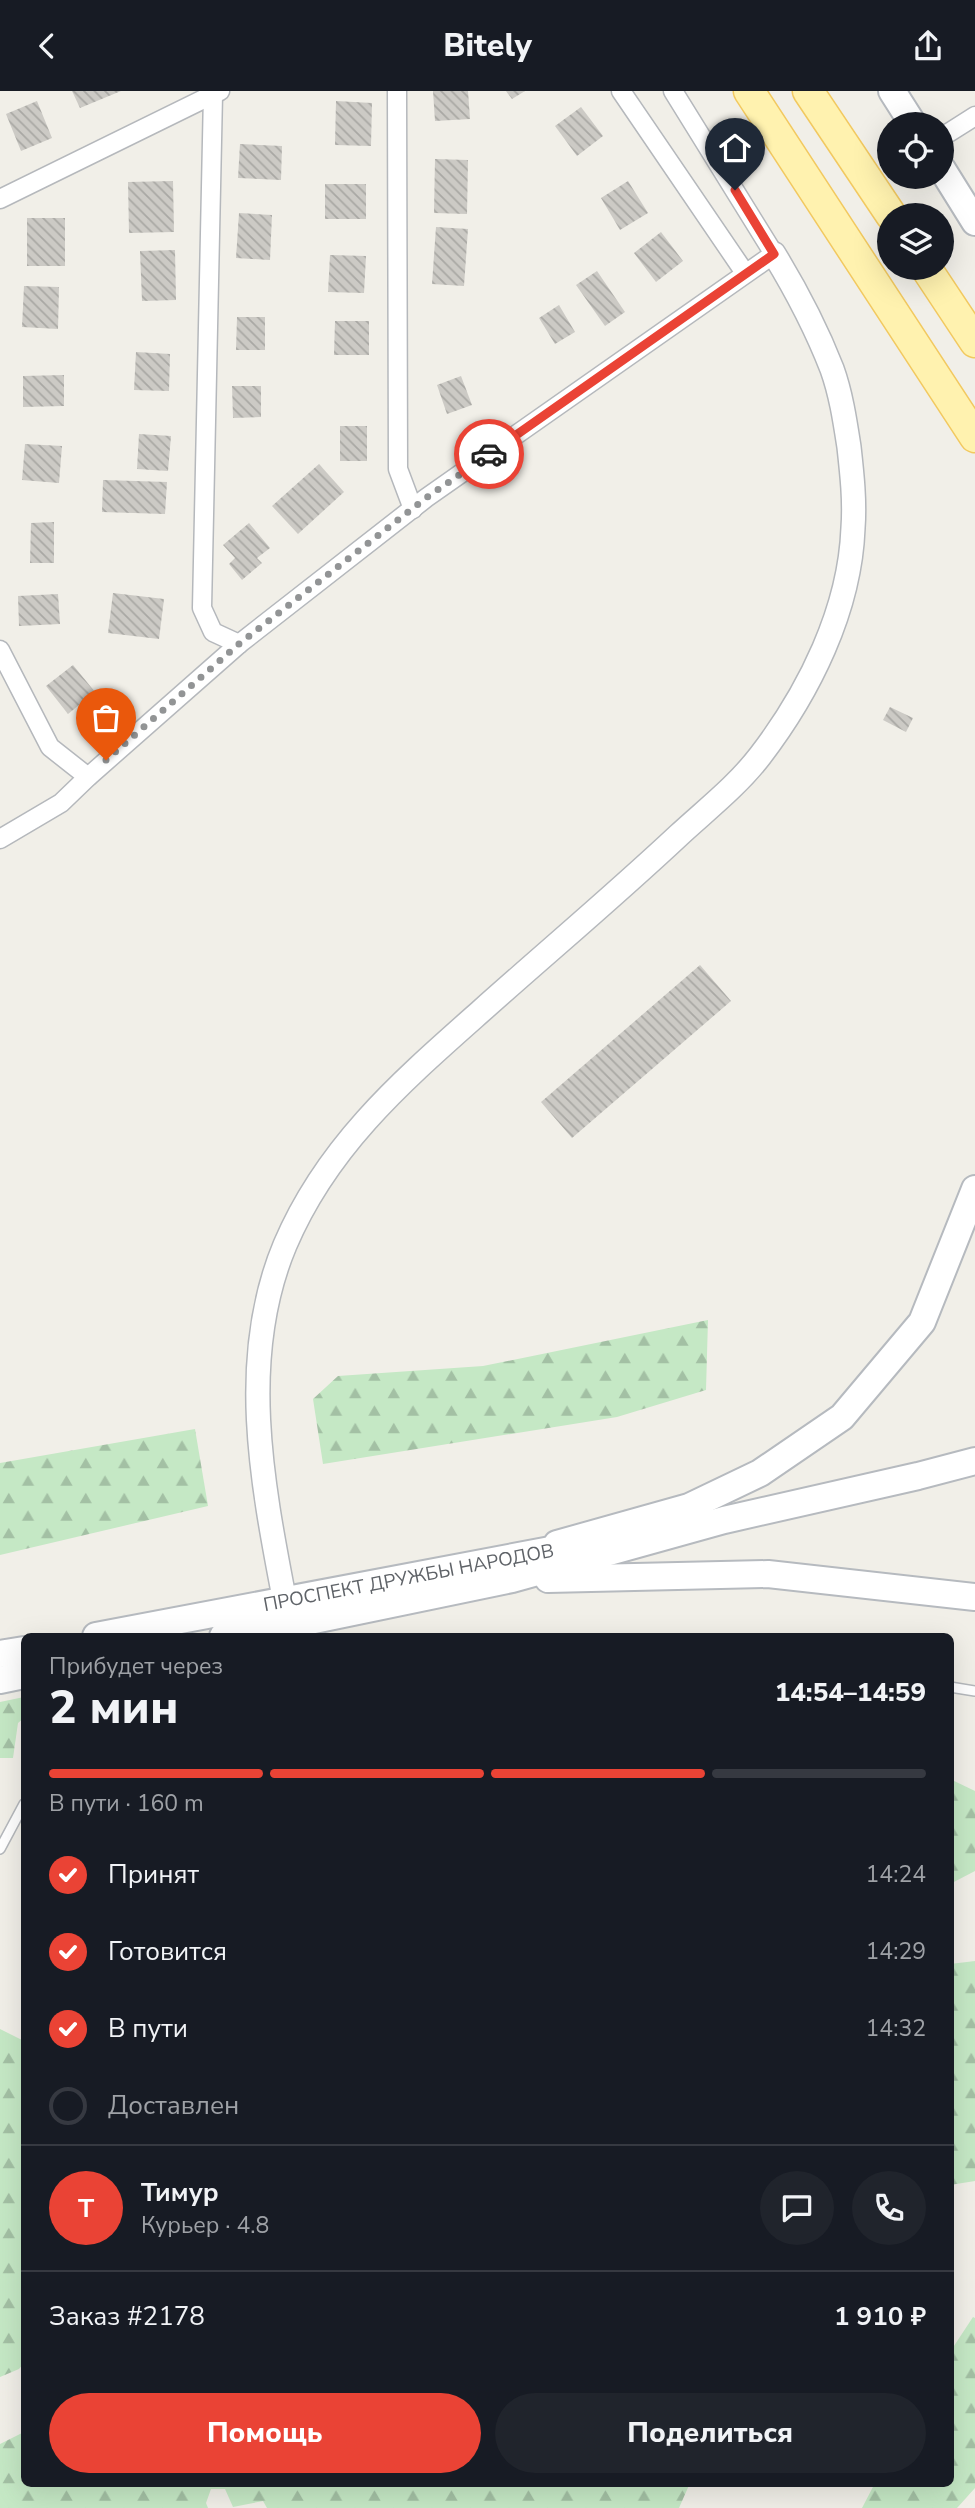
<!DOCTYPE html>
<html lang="ru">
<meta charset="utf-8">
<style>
:root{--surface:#171b24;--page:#20242c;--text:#f1f3f6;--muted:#9ea1a6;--line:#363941;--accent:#ea4335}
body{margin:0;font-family:"Nunito Sans",sans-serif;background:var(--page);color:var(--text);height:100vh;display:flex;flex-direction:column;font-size:26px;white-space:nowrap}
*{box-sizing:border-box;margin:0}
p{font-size:23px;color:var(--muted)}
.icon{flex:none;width:38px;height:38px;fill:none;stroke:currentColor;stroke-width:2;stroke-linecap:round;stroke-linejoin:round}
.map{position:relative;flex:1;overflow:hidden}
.details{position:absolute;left:21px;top:1542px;width:933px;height:854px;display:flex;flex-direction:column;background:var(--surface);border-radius:10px;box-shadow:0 7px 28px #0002}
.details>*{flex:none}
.fabs{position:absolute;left:877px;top:21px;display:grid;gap:14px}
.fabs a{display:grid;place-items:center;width:77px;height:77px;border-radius:50%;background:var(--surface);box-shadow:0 7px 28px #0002;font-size:35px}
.pin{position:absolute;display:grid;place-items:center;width:60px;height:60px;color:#fff;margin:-72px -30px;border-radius:50% 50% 50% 0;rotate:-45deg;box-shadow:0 0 7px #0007}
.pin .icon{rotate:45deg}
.courier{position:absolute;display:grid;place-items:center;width:70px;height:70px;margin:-35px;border:5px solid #ea4335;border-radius:50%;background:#fff;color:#222;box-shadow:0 2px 9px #0007}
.headline em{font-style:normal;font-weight:800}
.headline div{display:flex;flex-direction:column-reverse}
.headline{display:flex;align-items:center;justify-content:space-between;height:119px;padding:0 28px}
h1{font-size:46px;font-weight:800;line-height:52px}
.bar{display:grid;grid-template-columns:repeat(4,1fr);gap:10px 7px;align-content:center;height:84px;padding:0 28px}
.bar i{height:9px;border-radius:5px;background:var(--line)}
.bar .on{background:var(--accent)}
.bar p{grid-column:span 4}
.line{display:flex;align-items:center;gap:18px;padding:0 28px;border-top:2px solid var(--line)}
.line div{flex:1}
.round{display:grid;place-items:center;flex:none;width:74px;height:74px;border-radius:37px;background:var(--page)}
ol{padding:0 28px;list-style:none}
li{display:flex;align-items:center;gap:21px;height:77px}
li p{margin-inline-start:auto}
li .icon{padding:7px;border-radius:50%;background:var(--accent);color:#fff;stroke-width:4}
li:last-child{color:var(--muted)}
li i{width:38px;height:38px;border:4px solid var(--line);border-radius:50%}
.button{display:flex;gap:14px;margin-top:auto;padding:14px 28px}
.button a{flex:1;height:80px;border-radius:42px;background:var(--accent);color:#fff;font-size:28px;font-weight:800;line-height:80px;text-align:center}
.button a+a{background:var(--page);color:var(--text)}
header{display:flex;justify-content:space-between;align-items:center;height:91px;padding:0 28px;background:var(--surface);font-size:32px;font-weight:800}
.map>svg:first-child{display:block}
.forest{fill:url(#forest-firs)}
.building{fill:url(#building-back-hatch)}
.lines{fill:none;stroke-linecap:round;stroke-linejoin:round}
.service-casing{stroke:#b5b8bc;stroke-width:12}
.minor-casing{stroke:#b5b8bc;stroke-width:21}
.tertiary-casing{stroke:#b5b8bc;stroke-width:26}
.secondary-casing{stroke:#b6babf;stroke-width:30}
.primary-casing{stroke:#f2c960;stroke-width:33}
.service{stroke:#fff;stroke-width:9}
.minor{stroke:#fff;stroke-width:18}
.tertiary{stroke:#fff;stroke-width:23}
.secondary{stroke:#fff;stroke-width:26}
.primary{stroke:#fff2af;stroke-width:30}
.done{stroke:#929495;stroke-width:7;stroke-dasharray:0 12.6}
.route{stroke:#ea4335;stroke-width:9}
.labels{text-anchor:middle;stroke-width:6;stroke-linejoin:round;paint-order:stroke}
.street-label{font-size:19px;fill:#5f6368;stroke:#fff}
</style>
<header><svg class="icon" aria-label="back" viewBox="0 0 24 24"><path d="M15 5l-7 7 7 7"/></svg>Bitely<svg class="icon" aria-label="share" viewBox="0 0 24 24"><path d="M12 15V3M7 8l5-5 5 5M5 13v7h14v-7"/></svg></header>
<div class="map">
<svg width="975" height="2417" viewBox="0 0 975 2417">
<defs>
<pattern id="forest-firs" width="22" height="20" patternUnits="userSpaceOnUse" patternTransform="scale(1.75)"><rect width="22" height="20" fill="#c5e8c5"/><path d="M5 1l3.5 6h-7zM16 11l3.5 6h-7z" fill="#a3c0a4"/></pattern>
<pattern id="building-back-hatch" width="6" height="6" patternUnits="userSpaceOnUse" patternTransform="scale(1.75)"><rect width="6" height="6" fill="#cccac5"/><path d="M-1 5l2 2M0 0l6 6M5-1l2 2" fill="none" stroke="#a9a8a4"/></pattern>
</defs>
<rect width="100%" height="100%" fill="#f1efe8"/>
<g class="forest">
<polygon points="708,1229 706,1299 617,1326 323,1373 313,1308 338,1285 483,1275"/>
<polygon points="195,1338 208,1415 0,1464 0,1372"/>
<polygon points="24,1606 24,1627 18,1632 13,1667 0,1667 0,1611"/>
<polygon points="950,1688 975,1700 975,1780 950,1793"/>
<polygon points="975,1870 975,2090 950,2094 950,1873"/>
<polygon points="0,1938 24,1950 24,2272 19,2278 0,2286"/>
<polygon points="973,2226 975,2227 975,2397 957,2417 862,2417 875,2392 950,2392 950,2261"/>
<polygon points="24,2341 24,2392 690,2392 679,2417 267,2417 263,2410 233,2416 225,2398 211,2398 206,2412 208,2417 0,2417 0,2353"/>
</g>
<g class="building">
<polygon points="72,0 121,0 80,17"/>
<polygon points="433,0 468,0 470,28 435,30"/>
<polygon points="506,0 525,0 512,8"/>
<polygon points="37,10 52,47 21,60 6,23"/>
<polygon points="336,10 372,12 371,55 335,54"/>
<polygon points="581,16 603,45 577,65 555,35"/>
<polygon points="240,53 282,55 281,89 238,87"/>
<polygon points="435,68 468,69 467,123 434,122"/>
<polygon points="173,90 174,141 129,142 128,91"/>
<polygon points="628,90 648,122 620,139 601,107"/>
<rect x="325" y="93" width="41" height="35"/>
<polygon points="239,122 272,124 270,169 236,167"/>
<rect x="27" y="127" width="38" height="48"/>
<polygon points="436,136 468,138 464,195 432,193"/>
<polygon points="661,141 683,170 656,191 634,162"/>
<polygon points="175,159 176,209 142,210 140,160"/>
<polygon points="330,164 366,165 364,202 328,201"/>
<polygon points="597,180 625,221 605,235 576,194"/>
<polygon points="24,195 59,196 58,238 22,236"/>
<polygon points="559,214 575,241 555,253 539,227"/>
<polygon points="237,226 265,226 265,259 236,259"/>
<polygon points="335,230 369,230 369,264 334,264"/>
<polygon points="136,261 170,263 169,300 134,299"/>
<polygon points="64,284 64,315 23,316 23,285"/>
<polygon points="461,285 472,314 447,323 437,294"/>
<polygon points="232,295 261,295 261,326 233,327"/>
<rect x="340" y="335" width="27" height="35"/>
<polygon points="139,343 171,345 168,380 137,378"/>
<polygon points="25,353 62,355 59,392 22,389"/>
<polygon points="319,373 344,401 298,443 272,415"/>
<polygon points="103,389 167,391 165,423 102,421"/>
<polygon points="54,431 54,472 30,472 31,432"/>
<polygon points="249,432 270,457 257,467 262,472 242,489 229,473 235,467 223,454"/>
<polygon points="113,502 164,508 159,548 108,542"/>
<polygon points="58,503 60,533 19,535 18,505"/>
<polygon points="73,574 95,601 68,623 46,595"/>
<polygon points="890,616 913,627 906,641 883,629"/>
<polygon points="700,874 731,910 572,1047 541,1011"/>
</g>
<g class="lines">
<g class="service-casing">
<g id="service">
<polyline points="950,1596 975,1600"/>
<polyline points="0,1758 24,1713"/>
</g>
</g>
<g class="minor-casing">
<g id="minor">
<polyline points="397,0 398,378 413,418"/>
<polyline points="621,0 745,182"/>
<polyline points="213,3 202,517 213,541 239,553"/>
<polyline points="942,46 975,25"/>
<polyline points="0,108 220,0"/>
<polyline points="0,559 50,656 88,686"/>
<polyline points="0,748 61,712 88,686 239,553 426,407 774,163 673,0"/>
</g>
</g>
<g class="tertiary-casing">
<path id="tertiary" d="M288 1527C265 1406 235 1273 285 1154 327 1055 401 991 480 921 546 862 614 805 679 744 706 719 737 695 760 665 809 601 850 519 853 437 855 410 852 383 849 356 845 330 841 303 832 278 816 237 796 199 774 163"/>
</g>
<g class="secondary-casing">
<g id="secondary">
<polyline points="892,0 913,33"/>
<polyline points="942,78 975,131"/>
<polyline points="557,1453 689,1416 760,1382 842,1326 922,1231 975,1098"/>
<polyline points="548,1488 768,1483 975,1506"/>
<path id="s1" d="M96 1545 577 1454"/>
<polyline points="223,1545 290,1534 512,1488 724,1429 918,1385 975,1370"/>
<polyline points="0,1563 24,1559"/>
<polyline points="0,1589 24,1584"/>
</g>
</g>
<g class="primary-casing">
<g id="primary">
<polyline points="749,0 975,346"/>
<polyline points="808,0 891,124"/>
<polyline points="926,177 975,251"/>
</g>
</g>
<use href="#service" class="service"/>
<use href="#minor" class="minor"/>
<use href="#tertiary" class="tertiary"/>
<use href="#secondary" class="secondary"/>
<use href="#primary" class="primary"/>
</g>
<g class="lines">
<polyline class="done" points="106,669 239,553 426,407 489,363"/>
<polyline class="route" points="489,363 774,163 735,99"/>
</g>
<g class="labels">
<g class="street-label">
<text dy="7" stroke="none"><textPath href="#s1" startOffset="318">ПРОСПЕКТ ДРУЖБЫ НАРОДОВ</textPath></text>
</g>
</g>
</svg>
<div class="fabs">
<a><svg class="icon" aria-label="locate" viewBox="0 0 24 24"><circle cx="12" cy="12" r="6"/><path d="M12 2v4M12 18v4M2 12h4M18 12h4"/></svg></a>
<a><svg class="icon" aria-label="layers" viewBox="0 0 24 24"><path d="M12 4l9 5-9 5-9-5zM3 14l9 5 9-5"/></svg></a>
</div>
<div class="pin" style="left:106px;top:669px;background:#ea580c"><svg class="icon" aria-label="bag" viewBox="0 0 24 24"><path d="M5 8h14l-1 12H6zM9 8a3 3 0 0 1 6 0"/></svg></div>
<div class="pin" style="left:735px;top:99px;background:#1f2937"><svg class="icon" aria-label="home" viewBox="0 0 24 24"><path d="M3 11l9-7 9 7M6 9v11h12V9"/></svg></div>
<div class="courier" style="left:489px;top:363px"><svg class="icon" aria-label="car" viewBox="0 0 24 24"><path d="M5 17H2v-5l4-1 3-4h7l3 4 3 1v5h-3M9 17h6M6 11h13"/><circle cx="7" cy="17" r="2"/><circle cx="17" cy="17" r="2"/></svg></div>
<section class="details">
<div class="headline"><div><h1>2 мин</h1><p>Прибудет через</p></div><em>14:54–14:59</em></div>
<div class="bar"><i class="on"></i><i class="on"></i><i class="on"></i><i></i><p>В пути · 160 m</p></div>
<ol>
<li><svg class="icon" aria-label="check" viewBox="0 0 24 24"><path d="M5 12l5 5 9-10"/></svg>Принят<p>14:24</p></li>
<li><svg class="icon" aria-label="check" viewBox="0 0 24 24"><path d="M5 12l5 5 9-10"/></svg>Готовится<p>14:29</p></li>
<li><svg class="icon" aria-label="check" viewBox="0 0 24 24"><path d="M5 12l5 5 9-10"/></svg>В пути<p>14:32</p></li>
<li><i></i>Доставлен</li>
</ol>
<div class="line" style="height:126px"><b class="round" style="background:var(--accent);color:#fff">Т</b><div><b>Тимур</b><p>Курьер · 4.8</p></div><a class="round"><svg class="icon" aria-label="chat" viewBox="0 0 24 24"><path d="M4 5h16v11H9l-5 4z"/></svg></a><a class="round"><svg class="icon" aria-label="phone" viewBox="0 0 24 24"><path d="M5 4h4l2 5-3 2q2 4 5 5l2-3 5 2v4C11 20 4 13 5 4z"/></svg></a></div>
<div class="line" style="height:91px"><div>Заказ #2178</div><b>1 910 ₽</b></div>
<div class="button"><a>Помощь</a><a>Поделиться</a></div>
</section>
</div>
